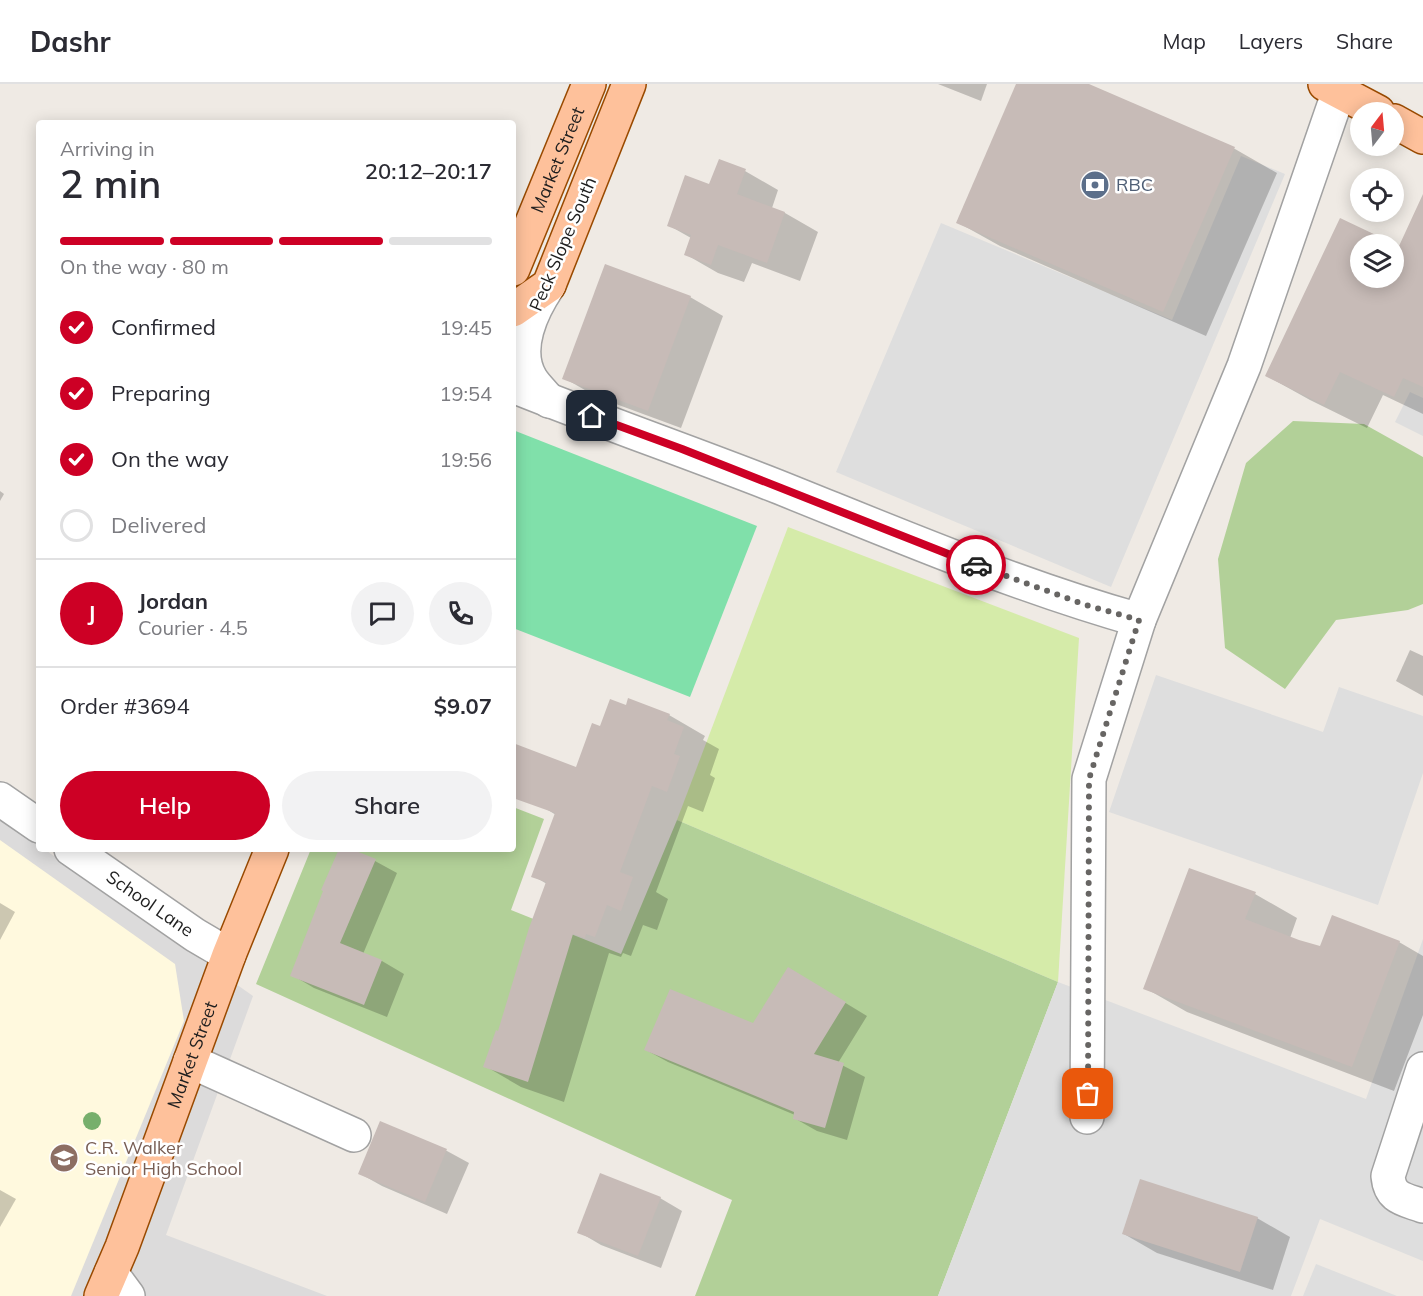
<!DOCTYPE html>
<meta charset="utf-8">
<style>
:root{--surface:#fff;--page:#f2f2f3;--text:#2b2b33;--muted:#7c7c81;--line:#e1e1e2;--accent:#cd0025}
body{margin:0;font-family:Mulish,sans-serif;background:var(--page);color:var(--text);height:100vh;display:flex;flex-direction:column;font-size:22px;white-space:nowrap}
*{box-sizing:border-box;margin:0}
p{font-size:20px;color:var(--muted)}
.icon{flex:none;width:33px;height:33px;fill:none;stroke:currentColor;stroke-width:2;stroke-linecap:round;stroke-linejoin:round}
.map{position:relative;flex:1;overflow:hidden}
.panel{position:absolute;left:36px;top:36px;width:480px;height:732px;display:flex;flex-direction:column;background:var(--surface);border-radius:6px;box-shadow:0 3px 15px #0003}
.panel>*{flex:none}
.needle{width:39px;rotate:16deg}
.fabs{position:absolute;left:1350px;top:18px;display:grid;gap:12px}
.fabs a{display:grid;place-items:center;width:54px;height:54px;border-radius:50%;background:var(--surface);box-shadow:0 3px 15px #0003;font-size:30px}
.pin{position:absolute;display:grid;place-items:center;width:51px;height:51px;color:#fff;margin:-26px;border-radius:12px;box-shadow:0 3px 9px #0006}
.courier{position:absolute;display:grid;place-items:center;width:60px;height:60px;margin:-30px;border:4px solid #cd0025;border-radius:50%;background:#fff;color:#222;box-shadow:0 2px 8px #0007}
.head em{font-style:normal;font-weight:600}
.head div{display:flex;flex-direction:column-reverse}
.head{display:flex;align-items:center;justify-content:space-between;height:102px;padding:0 24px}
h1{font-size:39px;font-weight:600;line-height:45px}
.bar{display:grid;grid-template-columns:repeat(4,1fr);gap:9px 6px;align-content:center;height:72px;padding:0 24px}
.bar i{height:8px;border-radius:4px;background:var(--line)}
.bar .active{background:var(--accent)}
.bar p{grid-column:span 4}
.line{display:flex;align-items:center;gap:15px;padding:0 24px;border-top:2px solid var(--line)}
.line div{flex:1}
.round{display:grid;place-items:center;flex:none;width:63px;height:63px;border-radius:32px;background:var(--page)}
ol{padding:0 24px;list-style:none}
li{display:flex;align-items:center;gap:18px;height:66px}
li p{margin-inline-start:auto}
li .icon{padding:6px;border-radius:50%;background:var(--accent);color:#fff;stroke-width:4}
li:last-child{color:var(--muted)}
li i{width:33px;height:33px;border:3px solid var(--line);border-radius:50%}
.button{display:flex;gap:12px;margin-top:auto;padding:12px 24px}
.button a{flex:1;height:69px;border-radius:36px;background:var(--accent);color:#fff;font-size:24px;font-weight:600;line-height:69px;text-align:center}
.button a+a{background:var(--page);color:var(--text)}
header{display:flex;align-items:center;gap:36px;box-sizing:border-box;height:84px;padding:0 30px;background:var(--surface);border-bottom:2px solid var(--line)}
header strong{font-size:28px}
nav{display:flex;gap:33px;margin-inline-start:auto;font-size:21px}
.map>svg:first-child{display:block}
.residential{fill:#dcdbdb}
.education{fill:#fff9de}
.grass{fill:#d5eba9}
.forest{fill:#b2d098}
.pitch{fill:#80e0aa}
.parking{fill:#dedede}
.shadow{fill:#0003}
.building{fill:#c7bbb7;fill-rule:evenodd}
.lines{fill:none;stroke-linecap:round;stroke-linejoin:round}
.minor-casing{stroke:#a2a2a2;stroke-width:36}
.major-casing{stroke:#994a00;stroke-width:36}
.minor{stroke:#fff;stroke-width:33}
.major{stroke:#fec19b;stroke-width:33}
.tree{fill:#77af6c}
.done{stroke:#676563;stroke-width:6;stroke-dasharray:0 10.8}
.route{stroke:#cd0025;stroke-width:8}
.labels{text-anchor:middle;stroke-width:5;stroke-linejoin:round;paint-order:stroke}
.street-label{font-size:18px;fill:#1e1e1e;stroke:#fff}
.service-label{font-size:18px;fill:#4e5e75;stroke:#fff;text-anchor:start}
.education-label{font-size:18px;fill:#785e54;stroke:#fff;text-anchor:start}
</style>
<header>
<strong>Dashr</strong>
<nav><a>Map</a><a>Layers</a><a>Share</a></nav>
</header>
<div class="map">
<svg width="1423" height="1212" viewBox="0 0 1423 1212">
<rect width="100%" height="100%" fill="#efeae4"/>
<polygon class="residential" points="0,734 39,761 39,765 44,765 253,912 166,1151 327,1212 0,1212"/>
<polygon class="education" points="0,756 175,880 184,937 71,1212 0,1212"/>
<polygon class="grass" points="788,443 1079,554 1058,898 677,736"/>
<g class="forest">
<polygon points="1293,337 1364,340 1423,373 1423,520 1408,526 1336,536 1285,605 1225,564 1218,475 1246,379"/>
<polygon points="513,723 544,735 511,826 621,870 677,736 1058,898 938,1212 695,1212 732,1116 256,900 311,765 513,765"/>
</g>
<polygon class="pitch" points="513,346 757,442 690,613 513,544"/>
<g class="parking">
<polygon points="1241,72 1285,90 1111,503 836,388 941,139 1172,236"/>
<polygon points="1410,308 1423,314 1423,352 1395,338"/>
<polygon points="1156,591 1323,648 1339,603 1423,632 1423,689 1378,821 1109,728"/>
<polygon points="1423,855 1423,1177 1320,1135 1291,1212 938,1212 1058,898 1366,1015"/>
<polygon points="1316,1180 1397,1212 1303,1212"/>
</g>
<g class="shadow">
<polygon points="938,0 987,0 981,17"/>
<polygon points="1018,0 1085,0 1235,65 1277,89 1206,252 1000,162 957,138"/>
<polygon points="745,87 778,106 772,124 785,129 818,148 800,197 752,179 744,198 718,189 685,170 691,154 668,141 710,102"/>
<polygon points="1341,136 1392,160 1360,160 1360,194 1394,194 1394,161 1399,164 1423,156 1423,330 1383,311 1367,344 1310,316 1267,292"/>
<polygon points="690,213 723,232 681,344 597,313 564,294"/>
<polygon points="0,407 4,410 0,417"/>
<polygon points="1410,566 1423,572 1423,612 1396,597"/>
<polygon points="629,616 669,631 705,652 703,656 719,665 710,691 715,694 703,728 688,722 656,808 668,815 657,846 643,841 631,872 623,869 621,873 609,869 564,1018 521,1003 485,982 499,949 547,800 533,792 556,731 543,723 513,712 513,660 576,685 600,644 627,623"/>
<polygon points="340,765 347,765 375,777 397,789 363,870 382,877 404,890 387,933 314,904 292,891"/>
<polygon points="1255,810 1297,834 1290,854 1321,864 1399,858 1423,872 1423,931 1394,1007 1187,928 1145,904"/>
<polygon points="0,819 15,828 0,856"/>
<polygon points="811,898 867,932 838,979 865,993 847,1056 817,1047 794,1034 795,1031 668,978 646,966 754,941"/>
<polygon points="381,1039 447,1067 469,1079 447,1130 382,1102 359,1089"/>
<polygon points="0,1106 16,1115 0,1143"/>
<polygon points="660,1114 682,1127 661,1184 601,1161 579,1148"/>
<polygon points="1257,1134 1290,1153 1273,1206 1157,1169 1124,1150"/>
</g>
<g class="building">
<polygon points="1016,0 1089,0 1235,63 1163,228 956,139"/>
<polygon points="719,75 746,85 737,110 785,128 767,179 718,161 711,181 684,171 691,151 667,142 685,91 709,100"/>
<path d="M1423 110V303L1403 294 1394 313 1340 288 1324 321 1265 292 1340 134 1399 162ZM1360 160H1394V194H1360Z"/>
<polygon points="605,180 691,212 648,327 562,295"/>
<polygon points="628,614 670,630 667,636 684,643 674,670 680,672 667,708 652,702 620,788 633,793 621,827 607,821 595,853 586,850 585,854 573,850 528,998 483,983 496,946 498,947 529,844 546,798 531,793 555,729 513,714 513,659 576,683 592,639 600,642 610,615 626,621"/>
<polygon points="339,765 351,765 376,775 340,859 382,876 364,921 290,892 323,807 321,806"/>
<polygon points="1189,784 1256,808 1245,835 1299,856 1320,862 1332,831 1400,857 1352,983 1143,905"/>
<polygon points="788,883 846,918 814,970 844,979 825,1044 793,1035 794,1028 644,966 670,905 753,939"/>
<polygon points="380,1037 447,1065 425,1118 358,1090"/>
<polygon points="600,1089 661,1113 638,1172 577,1149"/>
<polygon points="1140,1095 1258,1133 1240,1188 1122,1150"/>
</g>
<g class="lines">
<g class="minor-casing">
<g id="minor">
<path d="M549 201C532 226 513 265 531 295 536 303 544 310 549 317"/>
<path d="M513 302C600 337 689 368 776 402 896 450 1015 501 1139 536L1244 282 1339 7"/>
<polyline points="0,715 39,742"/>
<path id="s1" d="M71 765 195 851 229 871"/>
<polyline points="190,977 354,1051"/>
<path d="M1423 985 1388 1092C1390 1115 1404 1115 1423 1122"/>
<polyline points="1087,1033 1089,695 1139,536"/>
<polyline points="111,1189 128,1212"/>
</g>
</g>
<g class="major-casing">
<g id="major">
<polyline points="1325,0 1378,28"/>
<polyline points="1394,37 1423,53"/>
<path id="s2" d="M513 185 589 0"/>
<polyline points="513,226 549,201 629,0"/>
<path id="s3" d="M101 1212 122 1163 229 871 272 765"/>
</g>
</g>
<use href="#minor" class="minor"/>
<use href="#major" class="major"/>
</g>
<circle class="tree" cx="92" cy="1037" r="9"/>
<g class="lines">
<polyline class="done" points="976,481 1086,521 1139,536 1089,695 1088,1010"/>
<polyline class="route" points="592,332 682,365 976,481"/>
</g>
<defs>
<g id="bank-disc" transform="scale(1.5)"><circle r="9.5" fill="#5c6f8a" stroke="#fff"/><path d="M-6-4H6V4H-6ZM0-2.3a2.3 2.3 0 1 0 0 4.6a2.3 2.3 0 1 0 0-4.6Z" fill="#fff"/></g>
<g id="school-disc" transform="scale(1.5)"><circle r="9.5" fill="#8d6e63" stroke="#fff"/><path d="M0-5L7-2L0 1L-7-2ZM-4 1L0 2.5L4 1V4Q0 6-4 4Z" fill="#fff"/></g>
</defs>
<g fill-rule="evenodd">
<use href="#bank-disc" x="1095" y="101"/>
<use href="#school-disc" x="64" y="1074"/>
</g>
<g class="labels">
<g class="street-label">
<text dy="6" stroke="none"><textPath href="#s2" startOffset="118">Market Street</textPath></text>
<text transform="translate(563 160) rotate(-67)" y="6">Peck Slope South</text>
<text dy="6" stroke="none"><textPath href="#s1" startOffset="96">School Lane</textPath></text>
<text dy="6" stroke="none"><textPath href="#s3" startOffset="258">Market Street</textPath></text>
</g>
<g class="service-label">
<text x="1116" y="107">RBC</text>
</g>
<g class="education-label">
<text x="85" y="1070">C.R. Walker<tspan x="85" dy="21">Senior High School</tspan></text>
</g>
</g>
</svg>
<div class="fabs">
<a><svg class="needle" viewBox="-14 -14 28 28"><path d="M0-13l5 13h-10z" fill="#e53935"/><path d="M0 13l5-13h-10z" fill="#7c7c81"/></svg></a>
<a><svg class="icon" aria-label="locate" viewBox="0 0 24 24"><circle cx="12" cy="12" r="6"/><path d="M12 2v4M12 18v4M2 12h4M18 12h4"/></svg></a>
<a><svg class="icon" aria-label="layers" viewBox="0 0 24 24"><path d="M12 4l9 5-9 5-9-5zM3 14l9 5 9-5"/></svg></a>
</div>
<div class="pin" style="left:1088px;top:1010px;background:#ea580c"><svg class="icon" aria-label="bag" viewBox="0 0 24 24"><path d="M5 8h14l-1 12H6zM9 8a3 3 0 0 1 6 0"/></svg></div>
<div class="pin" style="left:592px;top:332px;background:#1f2937"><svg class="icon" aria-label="home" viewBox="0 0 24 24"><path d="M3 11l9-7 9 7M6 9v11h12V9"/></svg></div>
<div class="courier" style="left:976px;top:481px"><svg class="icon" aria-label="car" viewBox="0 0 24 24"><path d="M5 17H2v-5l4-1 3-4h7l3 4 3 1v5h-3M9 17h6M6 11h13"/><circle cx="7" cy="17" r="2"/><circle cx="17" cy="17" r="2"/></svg></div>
<section class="panel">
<div class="head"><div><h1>2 min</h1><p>Arriving in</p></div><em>20:12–20:17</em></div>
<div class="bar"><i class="active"></i><i class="active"></i><i class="active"></i><i></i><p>On the way · 80 m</p></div>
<ol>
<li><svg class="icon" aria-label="check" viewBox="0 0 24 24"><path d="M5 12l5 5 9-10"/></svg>Confirmed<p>19:45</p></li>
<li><svg class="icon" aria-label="check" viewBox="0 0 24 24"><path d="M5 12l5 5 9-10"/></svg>Preparing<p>19:54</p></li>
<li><svg class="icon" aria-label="check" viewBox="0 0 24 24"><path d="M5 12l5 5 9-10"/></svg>On the way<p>19:56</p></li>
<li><i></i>Delivered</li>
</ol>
<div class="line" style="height:108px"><b class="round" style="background:var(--accent);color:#fff">J</b><div><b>Jordan</b><p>Courier · 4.5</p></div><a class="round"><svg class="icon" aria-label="chat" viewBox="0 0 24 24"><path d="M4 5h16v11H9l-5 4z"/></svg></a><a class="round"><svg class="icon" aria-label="phone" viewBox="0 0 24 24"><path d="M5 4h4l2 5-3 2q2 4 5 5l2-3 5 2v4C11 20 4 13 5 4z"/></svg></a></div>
<div class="line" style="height:78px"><div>Order #3694</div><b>$9.07</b></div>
<div class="button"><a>Help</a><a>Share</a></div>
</section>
</div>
